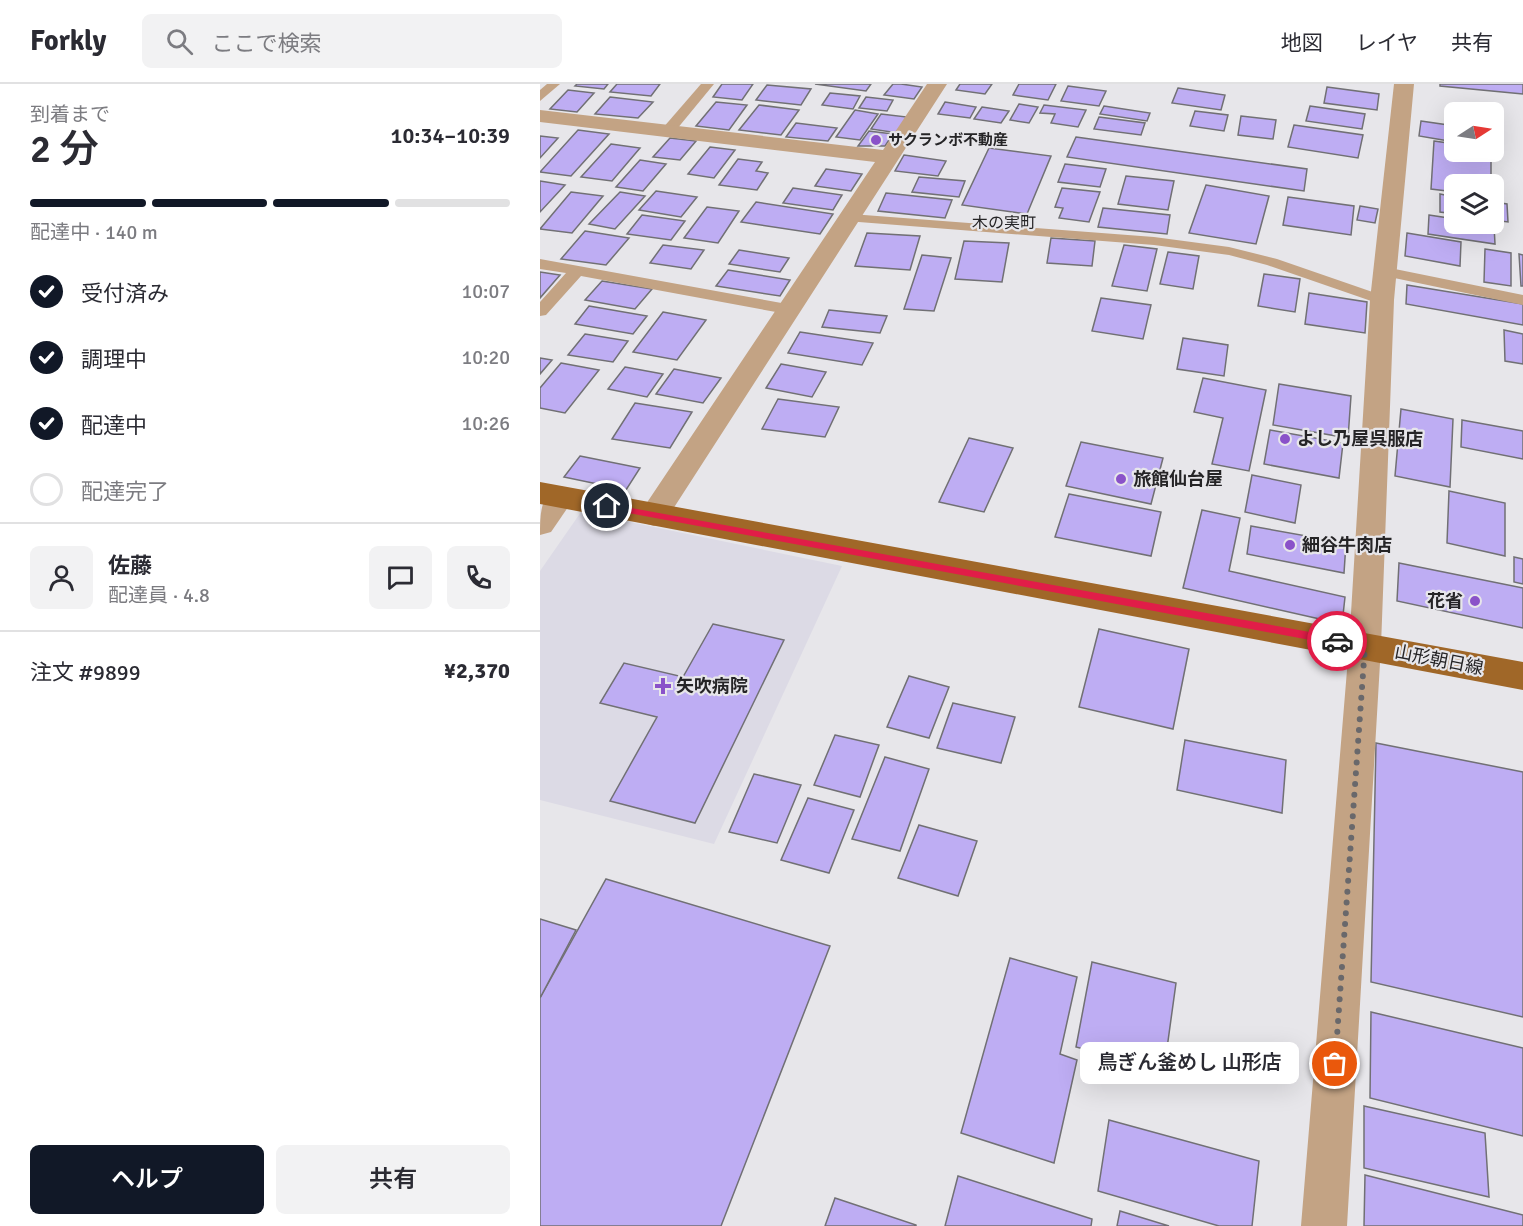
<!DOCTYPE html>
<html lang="ja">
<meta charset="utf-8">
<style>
:root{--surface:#fff;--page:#f2f2f3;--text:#2b2b33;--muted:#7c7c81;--line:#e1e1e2;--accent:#111827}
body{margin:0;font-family:Signika,"Noto Sans JP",sans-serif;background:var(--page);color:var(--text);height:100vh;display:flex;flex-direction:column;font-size:22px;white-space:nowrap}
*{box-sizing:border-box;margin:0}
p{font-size:20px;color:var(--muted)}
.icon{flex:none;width:33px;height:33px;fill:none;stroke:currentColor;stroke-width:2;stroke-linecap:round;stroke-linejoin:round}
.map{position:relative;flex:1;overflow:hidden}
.drawer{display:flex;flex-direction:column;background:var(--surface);width:540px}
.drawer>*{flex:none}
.needle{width:39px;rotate:78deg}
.fabs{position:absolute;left:904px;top:18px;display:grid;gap:12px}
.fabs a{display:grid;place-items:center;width:60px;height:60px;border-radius:9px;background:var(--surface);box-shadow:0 6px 24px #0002;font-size:30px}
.pin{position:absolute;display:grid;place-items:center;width:51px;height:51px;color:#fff;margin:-26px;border:3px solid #fff;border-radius:50%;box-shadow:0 2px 6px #0007}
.courier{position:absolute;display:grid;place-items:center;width:60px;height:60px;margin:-30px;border:4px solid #e11d48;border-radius:50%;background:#fff;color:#222;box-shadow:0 2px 8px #0007}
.bubble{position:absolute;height:42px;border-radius:9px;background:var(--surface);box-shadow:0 6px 24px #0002;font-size:20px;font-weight:600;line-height:42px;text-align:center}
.overview em{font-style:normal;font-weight:600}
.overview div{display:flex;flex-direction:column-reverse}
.overview{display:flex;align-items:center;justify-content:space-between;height:102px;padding:0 30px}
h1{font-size:39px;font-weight:600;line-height:45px}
.bar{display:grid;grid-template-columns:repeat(4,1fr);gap:9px 6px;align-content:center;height:72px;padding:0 30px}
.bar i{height:8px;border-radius:4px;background:var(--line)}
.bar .on{background:var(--accent)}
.bar p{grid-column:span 4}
.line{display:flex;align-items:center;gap:15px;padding:0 30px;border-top:2px solid var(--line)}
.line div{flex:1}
.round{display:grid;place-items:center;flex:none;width:63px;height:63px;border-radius:9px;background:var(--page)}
ol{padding:0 30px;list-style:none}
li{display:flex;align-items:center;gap:18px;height:66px}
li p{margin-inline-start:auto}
li .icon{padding:6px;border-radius:50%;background:var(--accent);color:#fff;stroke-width:4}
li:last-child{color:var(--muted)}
li i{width:33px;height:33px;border:3px solid var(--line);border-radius:50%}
.action{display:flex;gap:12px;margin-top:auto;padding:12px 30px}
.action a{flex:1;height:69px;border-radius:9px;background:var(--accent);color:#fff;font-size:24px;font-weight:600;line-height:69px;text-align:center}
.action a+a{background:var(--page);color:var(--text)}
header{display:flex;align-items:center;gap:36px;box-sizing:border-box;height:84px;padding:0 30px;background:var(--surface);border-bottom:2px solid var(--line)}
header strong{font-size:28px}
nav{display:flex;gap:33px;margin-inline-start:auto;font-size:21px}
.search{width:420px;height:54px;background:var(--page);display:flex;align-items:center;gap:15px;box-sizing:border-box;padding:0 21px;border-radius:9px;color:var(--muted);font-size:22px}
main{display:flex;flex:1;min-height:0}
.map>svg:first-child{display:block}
.built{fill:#dcdae5}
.building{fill:#beadf3;stroke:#717074;stroke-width:1.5}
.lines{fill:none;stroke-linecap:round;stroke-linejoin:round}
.lane{fill:#c3a384;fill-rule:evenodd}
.street{fill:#c3a384;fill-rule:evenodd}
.primary{fill:#a06728;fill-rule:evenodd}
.route{fill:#e11d48}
.done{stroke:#69686b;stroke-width:6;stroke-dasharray:0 10.8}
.poi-dot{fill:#8a52c9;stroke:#e7e6ea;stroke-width:2}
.labels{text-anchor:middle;stroke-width:4.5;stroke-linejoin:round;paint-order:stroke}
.far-poi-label{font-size:15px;font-weight:bold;fill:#252426;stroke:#e7e6ea;text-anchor:start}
.far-neighbourhood-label{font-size:16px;fill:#252426;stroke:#e7e6ea}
.poi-label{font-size:18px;font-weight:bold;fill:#252426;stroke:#e7e6ea;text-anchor:start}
.street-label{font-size:18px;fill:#252426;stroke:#e7e6ea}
</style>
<header>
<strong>Forkly</strong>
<div class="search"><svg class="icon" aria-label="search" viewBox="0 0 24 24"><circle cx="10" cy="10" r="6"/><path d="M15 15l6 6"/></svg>ここで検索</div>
<nav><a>地図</a><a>レイヤ</a><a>共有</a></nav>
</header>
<main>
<section class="drawer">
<div class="overview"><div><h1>2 分</h1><p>到着まで</p></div><em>10:34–10:39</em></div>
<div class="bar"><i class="on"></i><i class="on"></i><i class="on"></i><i></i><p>配達中 · 140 m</p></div>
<ol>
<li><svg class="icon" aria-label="check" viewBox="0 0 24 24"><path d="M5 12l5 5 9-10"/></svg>受付済み<p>10:07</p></li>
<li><svg class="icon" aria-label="check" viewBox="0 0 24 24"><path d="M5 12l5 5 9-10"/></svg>調理中<p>10:20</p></li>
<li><svg class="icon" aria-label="check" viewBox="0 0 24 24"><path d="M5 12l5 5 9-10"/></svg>配達中<p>10:26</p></li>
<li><i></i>配達完了</li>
</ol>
<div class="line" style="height:108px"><a class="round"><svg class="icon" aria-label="person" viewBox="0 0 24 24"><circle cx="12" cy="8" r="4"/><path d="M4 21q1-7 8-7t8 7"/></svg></a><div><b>佐藤</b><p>配達員 · 4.8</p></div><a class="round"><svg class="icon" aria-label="chat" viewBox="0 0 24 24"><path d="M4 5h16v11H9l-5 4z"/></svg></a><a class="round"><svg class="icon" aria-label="phone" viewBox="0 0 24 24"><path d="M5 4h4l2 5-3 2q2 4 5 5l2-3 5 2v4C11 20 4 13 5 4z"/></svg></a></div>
<div class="line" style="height:78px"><div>注文 #9899</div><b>¥2,370</b></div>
<div class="action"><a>ヘルプ</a><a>共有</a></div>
</section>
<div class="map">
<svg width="983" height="1142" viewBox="0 0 983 1142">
<rect width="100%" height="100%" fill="#e7e6ea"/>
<polygon class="built" points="41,428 302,482 174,760 0,716 0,487"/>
<g class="building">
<polygon points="37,0 68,0 64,5 35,2"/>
<polygon points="77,0 120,0 111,12 70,8"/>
<polygon points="182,0 213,0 202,16 173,13"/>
<polygon points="275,0 331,0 326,7"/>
<polygon points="353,0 361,0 382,3 374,15 344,11"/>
<polygon points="420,0 452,0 445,10 416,6"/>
<polygon points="479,0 516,0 508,16 473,11"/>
<polygon points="900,0 983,0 983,10 900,2"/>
<polygon points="227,1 271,5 261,21 216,16"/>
<polygon points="528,2 566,7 559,22 521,17"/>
<polygon points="787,3 839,10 837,26 784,19"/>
<polygon points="638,4 685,11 681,26 632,19"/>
<polygon points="28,6 54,9 37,28 10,25"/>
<polygon points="290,9 320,12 313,25 282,21"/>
<polygon points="70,13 113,18 98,34 55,30"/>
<polygon points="326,13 353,16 347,27 319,24"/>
<polygon points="176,18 207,21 189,46 156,42"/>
<polygon points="405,18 436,23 430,34 398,30"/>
<polygon points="479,20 498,23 489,39 470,36"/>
<polygon points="219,21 259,26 241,51 199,46"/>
<polygon points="504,21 546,26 538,43 511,39 515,30 500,29"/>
<polygon points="564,22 610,29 607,37 560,30"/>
<polygon points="770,22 825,30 822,45 766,37"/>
<polygon points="442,23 469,27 461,39 434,35"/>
<polygon points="315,26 338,30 320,56 296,53"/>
<polygon points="655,27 688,31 684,47 650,42"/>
<polygon points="341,30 367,33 358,49 331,45"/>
<polygon points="701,32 736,36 733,55 698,51"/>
<polygon points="559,33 605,39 601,51 554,45"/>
<polygon points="881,37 915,42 915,58 879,52"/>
<polygon points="256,39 297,44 288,57 246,53"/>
<polygon points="754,41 823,51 818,74 748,63"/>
<polygon points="38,46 69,50 31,92 0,88"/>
<polygon points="329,47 353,50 345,62 318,62"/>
<polygon points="0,52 18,54 0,74"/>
<polygon points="536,53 767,85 764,107 527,73"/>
<polygon points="130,54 156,57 140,76 113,73"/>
<polygon points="894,57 915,60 915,68 951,68 951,100 915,100 915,108 891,105"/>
<polygon points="71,60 100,64 72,97 41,93"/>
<polygon points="170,63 195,66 174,94 148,90"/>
<polygon points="449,64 511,72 487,130 422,121"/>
<polygon points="364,71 406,77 398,92 355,87"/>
<polygon points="198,75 222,78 216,87 228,89 217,106 179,101"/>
<polygon points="100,76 126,80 103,107 76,103"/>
<polygon points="525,80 566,85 560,103 518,98"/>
<polygon points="286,85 322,90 311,107 275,102"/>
<polygon points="586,92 634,97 628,126 578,120"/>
<polygon points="379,93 425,97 419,113 372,108"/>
<polygon points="0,97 25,101 0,128"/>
<polygon points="666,101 729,112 716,160 649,149"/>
<polygon points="253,104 302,111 293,126 243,119"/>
<polygon points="522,104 560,108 549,138 519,134 523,124 515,123"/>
<polygon points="116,107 157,113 141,133 99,126"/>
<polygon points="31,108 63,112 32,149 0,145"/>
<polygon points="80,108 105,112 75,145 49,140"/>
<polygon points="346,109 412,116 405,134 338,127"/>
<polygon points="900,110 915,113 915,130 900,128"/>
<polygon points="748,113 814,122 811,151 743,141"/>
<polygon points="216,118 293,130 280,150 201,138"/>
<polygon points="954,118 967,120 968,138 954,136"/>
<polygon points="820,122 838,125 835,139 817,136"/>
<polygon points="167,123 199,127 178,159 144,154"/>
<polygon points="563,124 630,131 627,150 558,143"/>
<polygon points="102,131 145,137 131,156 87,150"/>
<polygon points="889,131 915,135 915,140 954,141 955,160 888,150"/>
<polygon points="45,147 89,154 66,181 21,175"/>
<polygon points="327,149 380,152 370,186 315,182"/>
<polygon points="867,149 921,158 920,182 865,172"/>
<polygon points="511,154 555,157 552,182 507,179"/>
<polygon points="424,157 469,159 462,198 415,195"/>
<polygon points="123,161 164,166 151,185 110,179"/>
<polygon points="584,161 617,165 607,207 572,202"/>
<polygon points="945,165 971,169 971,202 944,198"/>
<polygon points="199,166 249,174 240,188 189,180"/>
<polygon points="628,168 659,172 653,205 620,200"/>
<polygon points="979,170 983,171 983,202 981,202"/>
<polygon points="382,171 411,174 394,227 364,225"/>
<polygon points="188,186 250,196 240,212 176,202"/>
<polygon points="0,188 20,191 0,214"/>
<polygon points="724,190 760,195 755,228 718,222"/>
<polygon points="62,197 112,205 95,225 45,216"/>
<polygon points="867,201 983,220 983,241 866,220"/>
<polygon points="769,209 827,218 825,249 765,240"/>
<polygon points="561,214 611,221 603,255 552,247"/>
<polygon points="49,222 107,232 93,250 35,240"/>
<polygon points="289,226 347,232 340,249 282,243"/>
<polygon points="123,228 166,236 137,276 93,268"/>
<polygon points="964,246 983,250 983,280 965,277"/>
<polygon points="260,248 333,259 322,281 248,269"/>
<polygon points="45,250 88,257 73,278 28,271"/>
<polygon points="643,254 688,261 684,292 637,285"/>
<polygon points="0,274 12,276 0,290"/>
<polygon points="21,279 59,286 25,329 0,324 0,304"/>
<polygon points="241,280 286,288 272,313 226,304"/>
<polygon points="85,283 123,290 107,313 68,305"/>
<polygon points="134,285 181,294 163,319 116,310"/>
<polygon points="663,294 726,306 709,387 672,380 683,334 654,328"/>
<polygon points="739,300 811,312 808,354 733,341"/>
<polygon points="238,315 299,323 285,353 222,345"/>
<polygon points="95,319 152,328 130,364 72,355"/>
<polygon points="861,325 913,335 910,403 855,392"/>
<polygon points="922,336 983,347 983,375 921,363"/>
<polygon points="730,346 803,359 799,394 724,380"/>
<polygon points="429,354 473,364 444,428 399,418"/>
<polygon points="541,358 623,374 611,420 526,402"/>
<polygon points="40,372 100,384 86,406 24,393"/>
<polygon points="712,391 761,401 755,439 705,428"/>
<polygon points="909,407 965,419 965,472 907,459"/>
<polygon points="529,410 621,428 611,472 515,453"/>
<polygon points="662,426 700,434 689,487 805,513 802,540 643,504"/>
<polygon points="711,442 806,459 804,489 707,470"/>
<polygon points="974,473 983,475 983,500 974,498"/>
<polygon points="859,479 983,504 983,544 857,517"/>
<polygon points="173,540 244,556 155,739 70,717 117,633 60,619 84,579 143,593"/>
<polygon points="559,545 649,565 633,645 539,623"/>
<polygon points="369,592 409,603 389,654 347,643"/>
<polygon points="413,619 475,633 461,679 397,664"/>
<polygon points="295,651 339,661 320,713 274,701"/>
<polygon points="645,656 746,676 742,729 637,706"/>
<polygon points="836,659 983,688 983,933 831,898"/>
<polygon points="345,673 389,685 360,767 312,755"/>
<polygon points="214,690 261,701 237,759 189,748"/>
<polygon points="268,714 314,726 289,789 241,776"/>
<polygon points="379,741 437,757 418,812 358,794"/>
<polygon points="66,795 290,862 181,1142 0,1142 0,914"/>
<polygon points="0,835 36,846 0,914"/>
<polygon points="470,874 537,893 520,970 537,976 514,1079 421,1049"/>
<polygon points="552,878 636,899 624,986 536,963"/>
<polygon points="831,928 983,964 983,1052 830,1014"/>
<polygon points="824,1022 945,1049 949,1113 824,1084"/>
<polygon points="569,1036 719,1077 712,1142 679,1142 558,1107"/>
<polygon points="825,1091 983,1131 983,1142 824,1142"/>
<polygon points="418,1092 552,1135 551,1142 405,1142"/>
<polygon points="295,1114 376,1141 376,1142 285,1142"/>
<polygon points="580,1127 629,1142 577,1142"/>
</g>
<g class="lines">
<g class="lane">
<polygon points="7,0 20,0 0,17 0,6"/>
<polygon points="161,0 174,0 132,51 122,51 122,45"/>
<polygon points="311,130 614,153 689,163 737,175 847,213 850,216 842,221 837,219 727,181 689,171 614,161 306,137 306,131"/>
<polygon points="0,175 247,220 255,225 247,230 41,192 6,231 0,232 0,218 26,189 0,185"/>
<polygon points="845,183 983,211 983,221 840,191 837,188 840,185"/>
</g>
<g class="street">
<polygon points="387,0 407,0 124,439 114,442 104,439 99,431 104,423 335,78 0,38 0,26 343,66"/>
<polygon points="854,0 874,0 854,216 841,562 807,1142 761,1142 809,562 830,216"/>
<path d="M20 402 30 405 35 413 11 448 0 451C0 430 0 410 20 402Z"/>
</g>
<polygon class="primary" points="0,398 983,578 983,606 0,420"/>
</g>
<polygon class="route" points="64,419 797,553 802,557 797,561 67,425 64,424"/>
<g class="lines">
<polyline class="done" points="795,980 825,562 797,557"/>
</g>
<g class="poi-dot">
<circle cx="336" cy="56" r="6"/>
<circle cx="745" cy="355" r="6"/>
<circle cx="581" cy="395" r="6"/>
<circle cx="750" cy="461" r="6"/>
<circle cx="935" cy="517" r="6"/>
<path d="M120 593h6v6h6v6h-6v6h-6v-6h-6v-6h6z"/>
</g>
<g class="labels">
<g class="far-poi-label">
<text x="348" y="61">サクランボ不動産</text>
</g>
<g class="far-neighbourhood-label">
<text x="464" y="144">木の実町</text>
</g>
<g class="poi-label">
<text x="757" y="361">よし乃屋呉服店</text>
<text x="593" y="401">旅館仙台屋</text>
<text x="762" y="467">細谷牛肉店</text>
<text x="923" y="523" text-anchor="end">花省</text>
<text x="136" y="608">矢吹病院</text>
</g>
<g class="street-label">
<text transform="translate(899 576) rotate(11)" y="6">山形朝日線</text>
</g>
</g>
</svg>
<div class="fabs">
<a><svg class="needle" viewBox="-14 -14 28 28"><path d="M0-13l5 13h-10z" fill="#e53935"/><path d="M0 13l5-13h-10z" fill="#7c7c81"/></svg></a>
<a><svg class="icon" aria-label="layers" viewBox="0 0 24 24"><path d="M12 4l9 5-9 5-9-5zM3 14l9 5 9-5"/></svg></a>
</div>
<div class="pin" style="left:795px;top:980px;background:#ea580c"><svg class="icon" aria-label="bag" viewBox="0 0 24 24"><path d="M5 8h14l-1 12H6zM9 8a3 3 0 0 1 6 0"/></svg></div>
<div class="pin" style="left:67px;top:422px;background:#1f2937"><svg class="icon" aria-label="home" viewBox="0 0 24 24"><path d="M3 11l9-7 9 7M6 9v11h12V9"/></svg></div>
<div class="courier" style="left:797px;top:557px"><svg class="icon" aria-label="car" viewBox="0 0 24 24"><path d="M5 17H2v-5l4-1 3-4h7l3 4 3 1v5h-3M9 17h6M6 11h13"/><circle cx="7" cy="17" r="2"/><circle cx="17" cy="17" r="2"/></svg></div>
<div class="bubble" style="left:540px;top:958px;width:219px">鳥ぎん釜めし 山形店</div>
</div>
</main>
